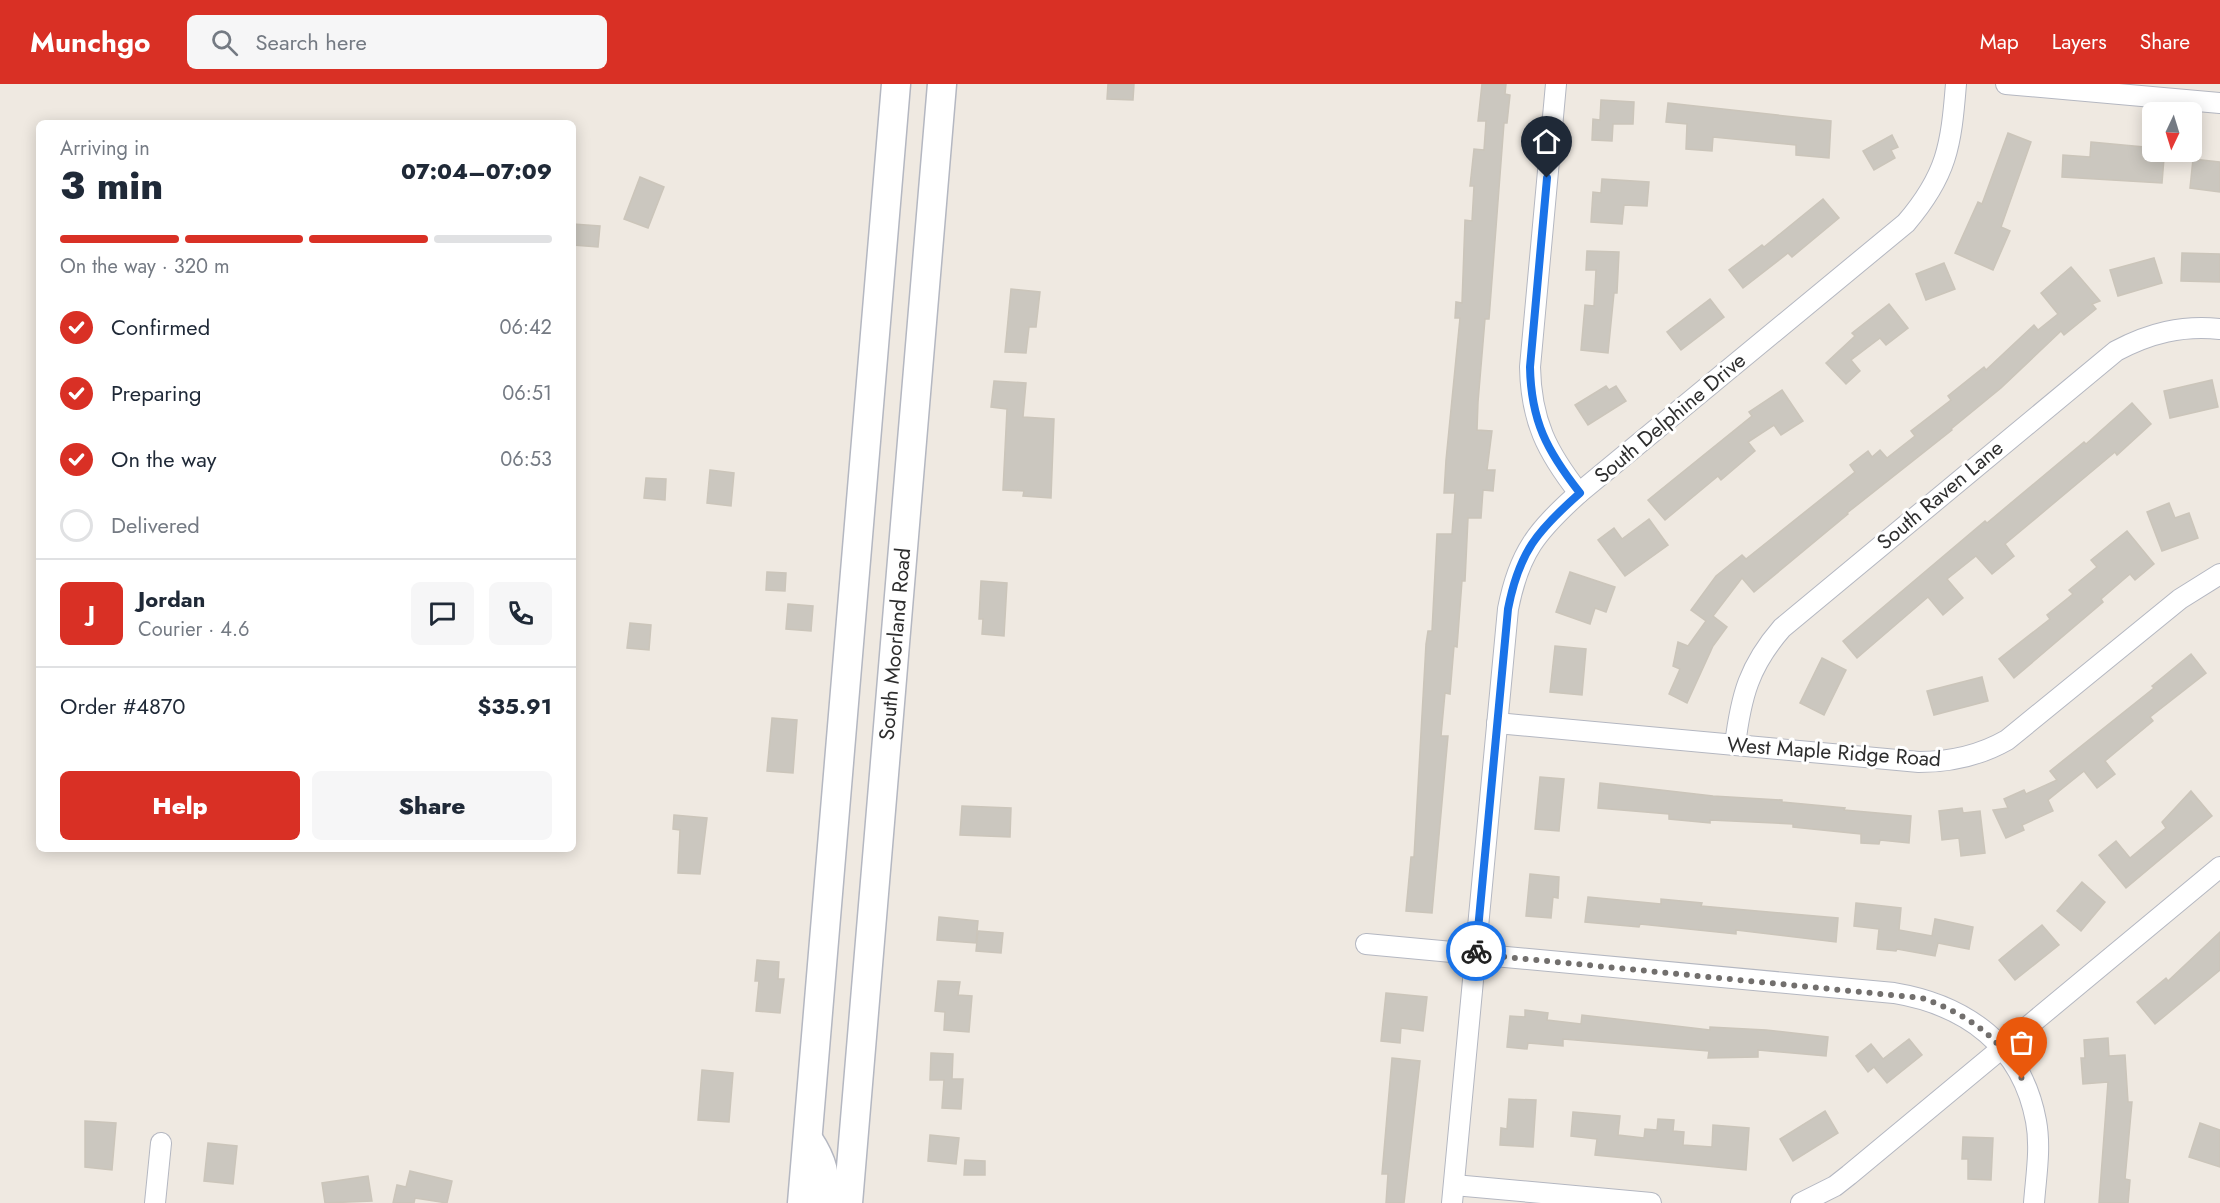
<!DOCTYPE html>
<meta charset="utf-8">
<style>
:root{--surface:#fff;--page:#f6f6f7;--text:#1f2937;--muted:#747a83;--line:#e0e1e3;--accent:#d93025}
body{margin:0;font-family:Jost,sans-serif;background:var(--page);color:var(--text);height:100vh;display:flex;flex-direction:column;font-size:22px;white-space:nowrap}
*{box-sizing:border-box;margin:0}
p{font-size:20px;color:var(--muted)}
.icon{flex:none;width:33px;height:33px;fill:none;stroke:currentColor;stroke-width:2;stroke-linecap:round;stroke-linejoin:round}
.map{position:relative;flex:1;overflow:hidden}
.panel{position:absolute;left:36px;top:36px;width:540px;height:732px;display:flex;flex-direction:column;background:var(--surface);border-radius:9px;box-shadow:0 3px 15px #0003}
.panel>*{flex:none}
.needle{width:39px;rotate:184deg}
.controls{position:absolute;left:2142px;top:18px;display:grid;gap:12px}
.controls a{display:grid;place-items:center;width:60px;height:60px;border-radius:9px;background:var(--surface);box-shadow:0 3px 15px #0003;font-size:30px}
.pin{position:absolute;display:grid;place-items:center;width:51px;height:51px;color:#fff;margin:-62px -26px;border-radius:50% 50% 50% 0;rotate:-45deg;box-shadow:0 0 6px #0007}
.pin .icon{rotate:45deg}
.courier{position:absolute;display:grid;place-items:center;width:60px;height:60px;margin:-30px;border:4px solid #1a73e8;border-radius:50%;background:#fff;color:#222;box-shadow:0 2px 8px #0007}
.summary em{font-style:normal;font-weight:800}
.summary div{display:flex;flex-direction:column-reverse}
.summary{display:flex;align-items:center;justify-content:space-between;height:102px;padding:0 24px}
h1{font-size:39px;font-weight:800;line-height:45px}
.bar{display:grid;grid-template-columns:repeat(4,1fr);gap:9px 6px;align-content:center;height:72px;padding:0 24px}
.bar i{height:8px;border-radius:4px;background:var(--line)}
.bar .active{background:var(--accent)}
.bar p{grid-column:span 4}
.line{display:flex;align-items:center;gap:15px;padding:0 24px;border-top:2px solid var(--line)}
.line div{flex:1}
.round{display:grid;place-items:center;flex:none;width:63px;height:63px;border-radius:9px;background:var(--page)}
ol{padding:0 24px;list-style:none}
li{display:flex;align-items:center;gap:18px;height:66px}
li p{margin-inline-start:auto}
li .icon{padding:6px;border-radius:50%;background:var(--accent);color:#fff;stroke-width:4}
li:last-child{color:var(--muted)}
li i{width:33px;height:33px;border:3px solid var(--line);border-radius:50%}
.action{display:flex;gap:12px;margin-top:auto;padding:12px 24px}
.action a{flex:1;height:69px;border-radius:9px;background:var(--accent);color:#fff;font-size:24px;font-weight:800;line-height:69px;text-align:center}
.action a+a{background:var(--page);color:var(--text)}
header{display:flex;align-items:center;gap:36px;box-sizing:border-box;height:84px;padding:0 30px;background:var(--accent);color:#fff}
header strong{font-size:28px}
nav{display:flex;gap:33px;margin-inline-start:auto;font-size:21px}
.search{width:420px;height:54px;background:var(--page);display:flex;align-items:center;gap:15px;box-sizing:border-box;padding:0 21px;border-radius:9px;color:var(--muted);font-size:22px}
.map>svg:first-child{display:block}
.building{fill:#cbc7bf;stroke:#cbc5ba;stroke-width:1.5}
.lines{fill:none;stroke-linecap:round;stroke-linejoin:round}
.street-casing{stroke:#b4b7c1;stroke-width:22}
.secondary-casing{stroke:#b4b7c1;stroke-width:31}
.street{stroke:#fff;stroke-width:20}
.secondary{stroke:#fff;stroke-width:28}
.done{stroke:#726f6d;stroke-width:6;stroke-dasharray:0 10.8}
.route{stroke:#1a73e8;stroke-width:8}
.labels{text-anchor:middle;stroke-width:6;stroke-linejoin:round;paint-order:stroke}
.street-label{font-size:21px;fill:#2e2e2e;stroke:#fff}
</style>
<header>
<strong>Munchgo</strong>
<div class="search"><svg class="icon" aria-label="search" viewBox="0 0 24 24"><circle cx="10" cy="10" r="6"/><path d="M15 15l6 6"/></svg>Search here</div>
<nav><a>Map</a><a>Layers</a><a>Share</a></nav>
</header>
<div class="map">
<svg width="2220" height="1119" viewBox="0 0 2220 1119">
<rect width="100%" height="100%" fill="#efe9e1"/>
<g class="building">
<polygon points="1108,0 1134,0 1133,16 1107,15"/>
<polygon points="1482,0 1506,0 1505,10 1510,11 1507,39 1504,39 1489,235 1485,235 1478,318 1477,346 1492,347 1487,386 1495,386 1493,407 1483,406 1481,434 1468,434 1465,497 1462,497 1457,563 1454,562 1450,610 1445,609 1441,652 1448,652 1432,829 1406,827 1411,773 1414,773 1426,560 1428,547 1432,547 1437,450 1452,450 1455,409 1444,409 1446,376 1460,234 1455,234 1456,218 1462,219 1465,136 1472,137 1474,102 1470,102 1474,65 1484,66 1486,37 1478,37"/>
<polygon points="1601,16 1634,18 1633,40 1613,40 1612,57 1592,56 1593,35 1600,36"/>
<polygon points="1668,19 1831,37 1829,74 1796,71 1796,61 1713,53 1712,67 1686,65 1687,40 1666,38"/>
<polygon points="2008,49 2031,58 2001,143 2010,147 1993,186 1955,169 1978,118 1982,120"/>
<polygon points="1892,51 1898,63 1891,66 1895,74 1874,86 1863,67"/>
<polygon points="2091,58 2144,63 2143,72 2164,74 2162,99 2062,93 2063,71 2090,73"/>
<polygon points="2193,75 2220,78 2220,108 2190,104"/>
<polygon points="640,93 664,103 648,144 624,135"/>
<polygon points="1602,95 1649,98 1647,122 1624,121 1622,140 1591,138 1593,108 1601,109"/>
<polygon points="1823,115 1839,134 1792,173 1788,169 1743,204 1729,186 1762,161 1764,163"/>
<polygon points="573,140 600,142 598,163 573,161"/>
<polygon points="1587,167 1619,168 1617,209 1614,209 1608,269 1581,266 1585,221 1594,222 1596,186 1586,186"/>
<polygon points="2182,169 2220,170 2220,198 2181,197"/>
<polygon points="2154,174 2162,199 2118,212 2110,186"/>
<polygon points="1944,179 1955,205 1926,216 1916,190"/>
<polygon points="2071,183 2100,217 2092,220 2096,225 2064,251 2061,247 2001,304 1951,345 1952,346 1847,429 1848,430 1754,508 1742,494 1713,532 1727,543 1713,562 1687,619 1669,610 1680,585 1673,582 1678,558 1688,562 1706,537 1691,526 1716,492 1742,471 1746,475 1855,388 1850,381 1868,367 1872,373 1880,366 1887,374 1915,352 1911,347 1951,316 1948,312 1984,283 1986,286 2034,241 2038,246 2058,230 2041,209"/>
<polygon points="1011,205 1040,208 1036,243 1029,243 1026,269 1005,268"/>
<polygon points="1710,215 1724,233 1681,266 1667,248"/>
<polygon points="1889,220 1908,244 1886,261 1880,254 1851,276 1860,287 1846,300 1826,279 1855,252 1852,249"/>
<polygon points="2212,296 2218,323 2170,334 2164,307"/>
<polygon points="994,297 1026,299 1023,333 1054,335 1051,414 1023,412 1024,407 1003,406 1007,325 991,323"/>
<polygon points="1606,302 1609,306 1616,302 1626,317 1588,341 1575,321"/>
<polygon points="1782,306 1803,337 1781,351 1774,341 1748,358 1755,367 1721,396 1718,392 1665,436 1648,416 1752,332 1749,328"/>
<polygon points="2132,319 2151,340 2117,371 2115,368 2005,460 2014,472 1992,490 1976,472 1947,495 1963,514 1943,531 1928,513 1857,574 1843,557 1985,437 1987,439 2084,358 2086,360"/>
<polygon points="710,386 734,389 731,422 707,419"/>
<polygon points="646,394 666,395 665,416 644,414"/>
<polygon points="2169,419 2175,434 2189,429 2198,454 2162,467 2147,428"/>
<polygon points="1649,435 1668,461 1625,492 1598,456 1614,444 1622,455"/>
<polygon points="2127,447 2154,480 2135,496 2130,490 2101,515 2103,518 2014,594 1999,575 2050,535 2047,531 2073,510 2069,506 2097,483 2091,476"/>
<polygon points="767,488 786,489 785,507 766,506"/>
<polygon points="1570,488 1615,503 1606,528 1595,524 1590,540 1556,528"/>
<polygon points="981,497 1007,499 1004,552 982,550 983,535 979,535"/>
<polygon points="788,520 813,522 811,547 786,545"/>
<polygon points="630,539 651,541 649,566 627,564"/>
<polygon points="1555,562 1586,565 1582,611 1550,608"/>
<polygon points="2191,570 2206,589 2150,633 2153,637 2105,677 2115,690 2097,704 2084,687 2048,716 2053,727 2022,741 2024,746 2006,754 1993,726 2008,724 2004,715 2024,706 2026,710 2057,696 2050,687 2154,604 2152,602"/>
<polygon points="1822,574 1846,586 1824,631 1800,619"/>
<polygon points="1982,593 1988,617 1934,631 1927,607"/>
<polygon points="772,634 797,636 793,689 767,687"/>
<polygon points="1540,693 1564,695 1559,747 1535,745"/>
<polygon points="1600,699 1713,712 1782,716 1782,718 1845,724 1844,726 1911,732 1909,759 1880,756 1879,760 1861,759 1861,750 1793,743 1793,740 1710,736 1710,739 1669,735 1669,730 1598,724"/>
<polygon points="2191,707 2212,732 2126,804 2099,771 2116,757 2130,774 2166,744 2162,738"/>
<polygon points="962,722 1011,724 1010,753 960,751"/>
<polygon points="1962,724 1963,729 1980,727 1985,769 1961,772 1959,754 1942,756 1939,727"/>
<polygon points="674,731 707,734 700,790 678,789 680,746 673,745"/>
<polygon points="1530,790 1559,793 1558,814 1553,813 1551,834 1526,832"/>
<polygon points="2082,798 2105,818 2081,847 2057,827"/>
<polygon points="1588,813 1661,820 1661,815 1702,819 1701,822 1838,834 1836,858 1736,846 1736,850 1640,840 1639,843 1585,838"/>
<polygon points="1856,819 1901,824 1899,846 1932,852 1935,835 1973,843 1969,865 1938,859 1935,872 1897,865 1896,867 1877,865 1879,845 1854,842"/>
<polygon points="939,833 978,837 976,859 937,856"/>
<polygon points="2042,841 2059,861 2015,896 1999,876"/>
<polygon points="978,847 1003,849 1001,869 976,867"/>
<polygon points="2220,848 2220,886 2155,940 2137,918 2166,894 2168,897"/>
<polygon points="757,876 779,878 778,895 784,895 780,929 756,927 759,897 755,897"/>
<polygon points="938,897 960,898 958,911 972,912 969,948 944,946 945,928 935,927"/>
<polygon points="1386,909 1427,913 1423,947 1401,944 1400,959 1381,957"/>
<polygon points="1525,926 1548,929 1547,936 1581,940 1582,931 1710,946 1710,943 1766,946 1828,953 1826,972 1758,966 1758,973 1708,974 1709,967 1563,955 1563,962 1528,959 1527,965 1507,963 1510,932 1525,933"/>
<polygon points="2108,954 2109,972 2125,971 2128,1018 2132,1018 2125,1095 2130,1096 2128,1119 2099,1119 2108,998 2083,1000 2081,974 2085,974 2084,956"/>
<polygon points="1909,955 1922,971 1887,999 1874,983 1868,988 1856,972 1871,960 1883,975"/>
<polygon points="931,969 953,970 952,995 963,995 961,1025 942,1024 944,996 930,996"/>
<polygon points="1392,974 1420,977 1404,1119 1386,1119 1388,1090 1382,1090"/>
<polygon points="702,986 733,989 729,1038 698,1036"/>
<polygon points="1509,1015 1536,1016 1533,1063 1500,1061 1501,1044 1507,1045"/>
<polygon points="1825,1027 1838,1049 1793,1077 1780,1055"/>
<polygon points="1573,1028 1620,1032 1618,1051 1644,1054 1645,1045 1657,1046 1658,1035 1674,1036 1673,1047 1684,1048 1683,1061 1712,1063 1713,1041 1749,1044 1746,1086 1595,1071 1597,1055 1571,1052"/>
<polygon points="85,1037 116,1039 112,1086 85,1083"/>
<polygon points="2200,1039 2220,1046 2220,1083 2189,1073"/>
<polygon points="930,1051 959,1054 956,1080 928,1077"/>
<polygon points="1963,1053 1993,1054 1991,1096 1968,1095 1968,1075 1962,1075"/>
<polygon points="208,1059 237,1062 233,1100 204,1097"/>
<polygon points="965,1076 985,1077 985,1091 964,1091"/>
<polygon points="410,1087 452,1097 447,1119 415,1114 414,1119 393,1119 397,1101 406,1103"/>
<polygon points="368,1092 372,1117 325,1119 322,1099"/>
</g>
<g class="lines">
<g class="street-casing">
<g id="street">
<path d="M1556 0 1530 283C1531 337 1547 368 1579 409"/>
<polyline points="2006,0 2220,19"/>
<path d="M1497 639 1919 678C1950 678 1979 672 2007 656L2180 515 2220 490"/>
<path d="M1735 661C1741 612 1749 582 1782 544L2116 267C2150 249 2182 241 2220 245"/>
<path d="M1366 860 1894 909C1966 921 2022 961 2036 1037 2041 1064 2036 1092 2034 1119"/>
<polyline points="1454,1101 1651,1119"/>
<polyline points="155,1119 161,1059"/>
<path d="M1452 1119 1508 525C1519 468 1537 447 1579 409L1906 139C1947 91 1951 62 1956 0"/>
<polyline points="1801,1119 1835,1102 1849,1091 2220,783"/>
</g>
</g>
<g class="secondary-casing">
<g id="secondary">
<path d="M808 1055C824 1079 825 1090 825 1119"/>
<polyline points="802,1119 896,0"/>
<polyline points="848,1119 942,0"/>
</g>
</g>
<use href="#street" class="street"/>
<use href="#secondary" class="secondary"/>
</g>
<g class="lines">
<path class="done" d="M1476 867 1475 870 1922 914C1965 929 2001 953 2022 995"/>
<path class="route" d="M1476 867 1508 525C1519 468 1537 447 1580 409 1547 367 1531 337 1530 283L1547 94"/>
</g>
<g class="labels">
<g class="street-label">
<text transform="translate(1670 334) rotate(-40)" y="7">South Delphine Drive</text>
<text transform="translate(1940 411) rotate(-40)" y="7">South Raven Lane</text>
<text transform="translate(895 560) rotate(-85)" y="7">South Moorland Road</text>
<text transform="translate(1834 668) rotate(4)" y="7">West Maple Ridge Road</text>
</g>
</g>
</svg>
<div class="controls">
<a><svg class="needle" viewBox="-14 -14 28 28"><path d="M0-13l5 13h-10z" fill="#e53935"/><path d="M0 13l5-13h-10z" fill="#747a83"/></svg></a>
</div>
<div class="pin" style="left:2022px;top:995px;background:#ea580c"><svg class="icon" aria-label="bag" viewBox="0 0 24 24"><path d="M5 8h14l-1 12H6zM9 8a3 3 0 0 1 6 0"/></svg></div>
<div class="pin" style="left:1547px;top:94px;background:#1f2937"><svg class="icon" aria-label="home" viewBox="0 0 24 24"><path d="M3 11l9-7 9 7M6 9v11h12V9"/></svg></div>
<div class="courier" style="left:1476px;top:867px"><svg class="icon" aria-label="bike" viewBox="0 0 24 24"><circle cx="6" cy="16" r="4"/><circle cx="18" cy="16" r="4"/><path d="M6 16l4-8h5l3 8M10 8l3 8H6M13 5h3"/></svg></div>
<section class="panel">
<div class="summary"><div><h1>3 min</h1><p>Arriving in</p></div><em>07:04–07:09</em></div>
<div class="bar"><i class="active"></i><i class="active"></i><i class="active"></i><i></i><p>On the way · 320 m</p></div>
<ol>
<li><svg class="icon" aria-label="check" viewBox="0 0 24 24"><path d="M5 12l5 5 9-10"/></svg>Confirmed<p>06:42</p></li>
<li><svg class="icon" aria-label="check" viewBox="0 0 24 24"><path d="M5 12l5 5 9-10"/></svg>Preparing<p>06:51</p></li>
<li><svg class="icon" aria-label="check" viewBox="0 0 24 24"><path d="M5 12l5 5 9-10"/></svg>On the way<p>06:53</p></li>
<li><i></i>Delivered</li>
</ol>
<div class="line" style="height:108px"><b class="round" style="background:var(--accent);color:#fff">J</b><div><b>Jordan</b><p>Courier · 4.6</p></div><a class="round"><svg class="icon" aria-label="chat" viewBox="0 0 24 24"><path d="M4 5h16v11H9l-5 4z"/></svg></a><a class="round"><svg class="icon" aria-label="phone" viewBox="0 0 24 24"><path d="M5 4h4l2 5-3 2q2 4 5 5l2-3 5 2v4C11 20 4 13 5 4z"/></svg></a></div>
<div class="line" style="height:78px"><div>Order #4870</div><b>$35.91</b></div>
<div class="action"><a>Help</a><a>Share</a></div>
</section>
</div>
